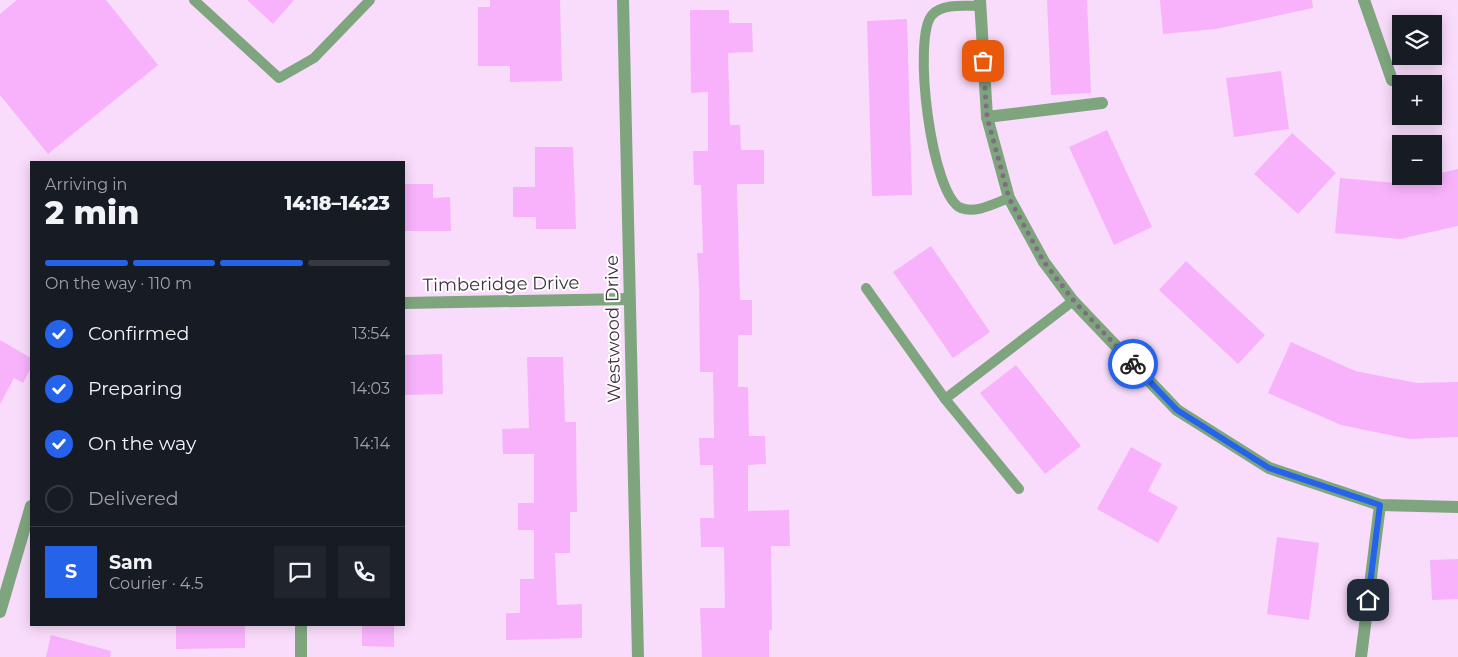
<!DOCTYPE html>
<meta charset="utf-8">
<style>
:root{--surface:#171b24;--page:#20242c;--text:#f1f3f6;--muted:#9ea1a6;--line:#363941;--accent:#2563eb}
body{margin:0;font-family:Montserrat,sans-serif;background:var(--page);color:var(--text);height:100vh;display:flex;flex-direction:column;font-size:19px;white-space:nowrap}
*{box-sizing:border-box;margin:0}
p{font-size:16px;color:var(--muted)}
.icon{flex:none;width:28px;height:28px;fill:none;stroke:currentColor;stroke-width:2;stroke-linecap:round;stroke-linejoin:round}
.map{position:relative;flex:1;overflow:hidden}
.sheet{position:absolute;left:30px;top:161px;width:375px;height:465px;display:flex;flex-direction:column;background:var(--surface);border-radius:0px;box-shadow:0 2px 12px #0003}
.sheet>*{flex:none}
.controls{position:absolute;left:1392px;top:15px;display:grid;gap:10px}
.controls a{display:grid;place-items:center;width:50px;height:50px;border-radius:0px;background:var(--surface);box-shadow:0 2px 12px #0003;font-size:25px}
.pin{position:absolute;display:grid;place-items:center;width:42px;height:42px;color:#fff;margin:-21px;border-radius:10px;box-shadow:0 2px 8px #0006}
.courier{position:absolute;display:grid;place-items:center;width:50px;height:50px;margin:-25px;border:4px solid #2563eb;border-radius:50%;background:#fff;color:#222;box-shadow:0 1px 6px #0007}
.headline em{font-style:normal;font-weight:800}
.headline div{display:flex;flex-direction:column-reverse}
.headline{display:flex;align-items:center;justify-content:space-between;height:85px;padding:0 15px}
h1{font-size:32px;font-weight:800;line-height:38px}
.bar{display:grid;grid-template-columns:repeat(4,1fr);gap:8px 5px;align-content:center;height:60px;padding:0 15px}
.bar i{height:6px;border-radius:4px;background:var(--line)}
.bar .on{background:var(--accent)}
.bar p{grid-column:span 4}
.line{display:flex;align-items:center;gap:12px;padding:0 15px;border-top:1px solid var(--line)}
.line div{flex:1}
.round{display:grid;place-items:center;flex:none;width:52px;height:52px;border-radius:0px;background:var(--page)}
ol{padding:0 15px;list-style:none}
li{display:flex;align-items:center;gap:15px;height:55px}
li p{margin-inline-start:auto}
li .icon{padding:5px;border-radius:50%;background:var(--accent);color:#fff;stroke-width:4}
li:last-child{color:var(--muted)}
li i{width:28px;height:28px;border:2px solid var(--line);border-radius:50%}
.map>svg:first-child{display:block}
.building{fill:#f7b2fb}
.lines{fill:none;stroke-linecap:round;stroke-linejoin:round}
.lane{stroke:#7fa57f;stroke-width:10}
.street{stroke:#7fa57f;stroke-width:12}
.done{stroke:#7f6e80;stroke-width:5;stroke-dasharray:0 9}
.route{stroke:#2563eb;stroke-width:6}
.labels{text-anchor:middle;stroke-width:4;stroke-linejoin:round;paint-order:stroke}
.street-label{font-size:18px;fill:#3d323e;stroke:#fff}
</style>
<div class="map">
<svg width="1458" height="657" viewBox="0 0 1458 657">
<rect width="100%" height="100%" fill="#f9dcfb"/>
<g class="building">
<polygon points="17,0 106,0 158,65 48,154 0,95 0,14"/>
<polygon points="247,0 294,0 273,24"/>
<polygon points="490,0 560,0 562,81 510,82 510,66 478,66 478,7 490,7"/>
<polygon points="1047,0 1087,0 1091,93 1051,95"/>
<polygon points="1160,0 1312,0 1313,8 1216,29 1163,34"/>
<polygon points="690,10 729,10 729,23 752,23 753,52 728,53 730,125 740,125 741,150 764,150 764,184 737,184 740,300 752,300 752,335 738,335 738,387 748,387 749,436 765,436 766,464 748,465 748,511 789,510 790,546 771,546 772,630 769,630 769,657 702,657 700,608 725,608 724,547 701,547 700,518 714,518 713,465 700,465 699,438 714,438 713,372 700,372 699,287 697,253 703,253 701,185 694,185 693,151 708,151 708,92 691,93"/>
<polygon points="907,19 912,195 872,196 867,21"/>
<polygon points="1281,71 1289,129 1234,137 1226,78"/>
<polygon points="1107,130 1152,227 1114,245 1069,147"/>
<polygon points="1292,133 1336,173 1298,214 1254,174"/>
<polygon points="535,147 573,147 576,229 536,229 536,217 513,217 513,187 535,187"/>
<polygon points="1458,169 1458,226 1400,239 1335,233 1340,178 1396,183"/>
<polygon points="404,184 433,184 433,198 450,197 451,231 404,231"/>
<polygon points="931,246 990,332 953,358 893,272"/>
<polygon points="1186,261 1265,335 1238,364 1159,290"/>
<polygon points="0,340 31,358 31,368 23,383 14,378 0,404"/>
<polygon points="1291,342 1355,371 1417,383 1458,382 1458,437 1409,439 1341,425 1268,393"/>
<polygon points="442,354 443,394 404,395 404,355"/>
<polygon points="527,357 563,357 565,422 576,422 577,512 570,512 570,553 555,553 557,605 582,604 582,638 506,640 506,613 520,613 520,579 534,579 534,530 518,530 518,503 534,503 534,454 503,454 502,429 529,428"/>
<polygon points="1016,365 1081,446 1045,474 980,393"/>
<polygon points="1131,447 1162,464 1148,491 1178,507 1158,543 1097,509"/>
<polygon points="1277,537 1319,543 1309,620 1267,614"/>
<polygon points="1458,559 1458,599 1432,600 1430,560"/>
<polygon points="176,625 245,625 245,648 176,649"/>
<polygon points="362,625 394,625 394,647 362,646"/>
<polygon points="51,635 111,651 110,657 46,657"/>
</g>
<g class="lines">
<g class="lane">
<polyline points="194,0 279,78 314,58 370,0"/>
<path d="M980 6C966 6 942 3 932 15 912 37 931 196 961 208 976 214 995 203 1009 198"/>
<polyline points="866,288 945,399 1019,489"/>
<polyline points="945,399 1073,301"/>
</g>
<g class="street">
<polyline points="623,0 638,657"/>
<polyline points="980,0 987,117 1009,198 1044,262 1073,301 1177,410 1269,468 1380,505 1458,507"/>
<polyline points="1364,0 1392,80"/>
<polyline points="987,117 1102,103"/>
<polyline points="404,303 629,299"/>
<polyline points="0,612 31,506"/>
<polyline points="301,625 301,657"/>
<polyline points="1361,657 1380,505"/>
</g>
</g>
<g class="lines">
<polyline class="done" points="983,61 987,117 1009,198 1044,262 1074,301 1133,364"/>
<polyline class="route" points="1133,364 1177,410 1269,468 1380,505 1368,600"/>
</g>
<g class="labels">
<g class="street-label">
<text transform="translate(501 284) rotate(-1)" y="6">Timberidge Drive</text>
<text transform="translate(613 329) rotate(-91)" y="6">Westwood Drive</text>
</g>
</g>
</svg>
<div class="controls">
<a><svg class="icon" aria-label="layers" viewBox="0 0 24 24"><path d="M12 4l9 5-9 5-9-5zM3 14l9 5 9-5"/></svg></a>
<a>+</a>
<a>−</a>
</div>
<div class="pin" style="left:983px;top:61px;background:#ea580c"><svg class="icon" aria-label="bag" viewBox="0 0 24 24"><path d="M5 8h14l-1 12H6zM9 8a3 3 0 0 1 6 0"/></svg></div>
<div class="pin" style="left:1368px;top:600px;background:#1f2937"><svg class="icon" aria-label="home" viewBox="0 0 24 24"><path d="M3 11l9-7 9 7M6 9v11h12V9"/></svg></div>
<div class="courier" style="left:1133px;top:364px"><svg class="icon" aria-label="bike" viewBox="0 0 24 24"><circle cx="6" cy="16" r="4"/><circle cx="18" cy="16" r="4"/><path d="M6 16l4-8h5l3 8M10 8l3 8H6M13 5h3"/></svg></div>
<section class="sheet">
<div class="headline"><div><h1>2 min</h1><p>Arriving in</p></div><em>14:18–14:23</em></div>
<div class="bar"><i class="on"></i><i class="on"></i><i class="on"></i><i></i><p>On the way · 110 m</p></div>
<ol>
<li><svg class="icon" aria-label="check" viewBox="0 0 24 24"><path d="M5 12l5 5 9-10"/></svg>Confirmed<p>13:54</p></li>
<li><svg class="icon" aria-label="check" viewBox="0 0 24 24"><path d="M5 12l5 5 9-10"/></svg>Preparing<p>14:03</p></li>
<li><svg class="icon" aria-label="check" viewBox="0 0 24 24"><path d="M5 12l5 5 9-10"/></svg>On the way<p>14:14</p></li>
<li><i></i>Delivered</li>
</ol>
<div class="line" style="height:90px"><b class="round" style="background:var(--accent);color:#fff">S</b><div><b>Sam</b><p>Courier · 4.5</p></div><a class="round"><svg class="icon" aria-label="chat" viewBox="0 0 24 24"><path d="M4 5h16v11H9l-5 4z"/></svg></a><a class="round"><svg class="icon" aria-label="phone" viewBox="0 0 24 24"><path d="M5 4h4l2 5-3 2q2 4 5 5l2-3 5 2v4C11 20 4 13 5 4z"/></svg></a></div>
</section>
</div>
